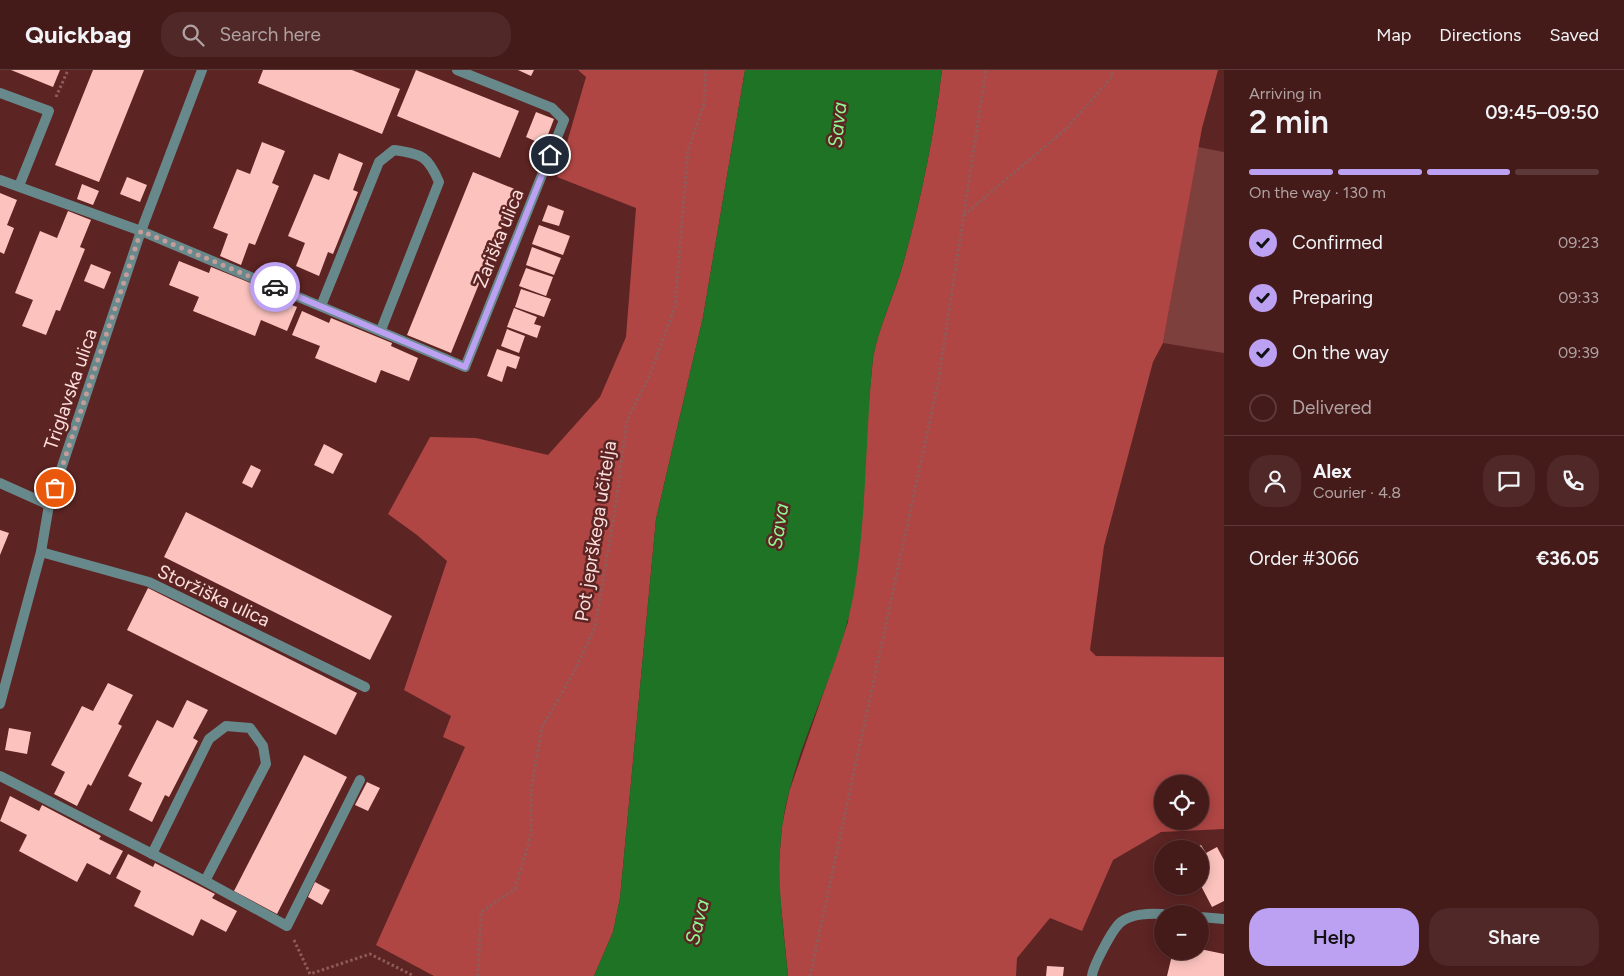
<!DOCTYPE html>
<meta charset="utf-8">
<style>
:root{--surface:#451b1a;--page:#4f2827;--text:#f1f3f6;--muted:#b0a1a2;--line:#5d3939;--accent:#bca0f2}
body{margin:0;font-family:Figtree,sans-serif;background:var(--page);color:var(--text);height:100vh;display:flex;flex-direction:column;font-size:19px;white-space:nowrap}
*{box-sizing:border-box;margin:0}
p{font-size:16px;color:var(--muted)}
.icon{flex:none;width:28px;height:28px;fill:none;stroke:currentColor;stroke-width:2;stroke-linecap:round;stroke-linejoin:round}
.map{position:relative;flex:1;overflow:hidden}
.drawer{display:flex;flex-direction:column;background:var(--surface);width:400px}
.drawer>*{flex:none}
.buttons{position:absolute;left:1154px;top:705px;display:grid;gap:10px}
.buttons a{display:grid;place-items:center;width:55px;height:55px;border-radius:50%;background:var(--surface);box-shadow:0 2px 12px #0003,0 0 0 1px var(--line);font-size:25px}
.pin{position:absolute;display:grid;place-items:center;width:42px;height:42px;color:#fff;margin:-21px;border:2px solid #fff;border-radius:50%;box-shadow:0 1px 5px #0007}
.courier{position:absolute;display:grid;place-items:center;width:50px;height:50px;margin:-25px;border:4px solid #bca0f2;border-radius:50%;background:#fff;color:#222;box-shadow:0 1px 6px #0007}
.headline em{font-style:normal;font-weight:600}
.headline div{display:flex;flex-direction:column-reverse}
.headline{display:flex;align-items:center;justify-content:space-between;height:85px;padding:0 25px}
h1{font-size:32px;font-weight:600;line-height:38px}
.bar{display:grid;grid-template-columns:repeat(4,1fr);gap:8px 5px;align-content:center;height:60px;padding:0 25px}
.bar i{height:6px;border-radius:4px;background:var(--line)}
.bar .selected{background:var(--accent)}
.bar p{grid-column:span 4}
.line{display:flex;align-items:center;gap:12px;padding:0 25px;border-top:1px solid var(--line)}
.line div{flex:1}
.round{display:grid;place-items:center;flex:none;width:52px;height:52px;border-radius:20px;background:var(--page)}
ol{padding:0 25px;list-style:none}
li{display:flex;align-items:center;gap:15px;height:55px}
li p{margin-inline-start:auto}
li .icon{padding:5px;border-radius:50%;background:var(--accent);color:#111;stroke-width:4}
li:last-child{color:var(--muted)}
li i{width:28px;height:28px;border:2px solid var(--line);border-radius:50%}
.primary-button{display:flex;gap:10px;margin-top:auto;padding:10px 25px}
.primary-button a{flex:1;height:58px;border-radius:20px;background:var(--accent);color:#111;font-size:20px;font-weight:600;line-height:58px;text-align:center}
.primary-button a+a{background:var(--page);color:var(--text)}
header{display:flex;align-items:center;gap:30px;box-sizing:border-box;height:70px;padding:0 25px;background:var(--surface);border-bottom:1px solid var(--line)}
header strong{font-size:24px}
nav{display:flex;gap:28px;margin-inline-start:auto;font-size:18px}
.search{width:350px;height:45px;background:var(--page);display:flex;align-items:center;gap:12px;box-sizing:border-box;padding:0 18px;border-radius:20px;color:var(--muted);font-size:19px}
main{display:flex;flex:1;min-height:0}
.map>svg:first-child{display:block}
.green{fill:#7d403d}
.forest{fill:#af4644;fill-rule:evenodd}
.water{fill:#1e7325}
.building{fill:#fcc3be}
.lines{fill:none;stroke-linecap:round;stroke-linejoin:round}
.path{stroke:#8c5c5b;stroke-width:3;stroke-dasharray:2.5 2.5;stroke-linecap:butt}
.minor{stroke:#68898c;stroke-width:10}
.done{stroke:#c49d9b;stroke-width:5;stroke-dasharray:0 9}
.route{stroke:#bca0f2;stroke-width:6}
.labels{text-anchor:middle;stroke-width:5;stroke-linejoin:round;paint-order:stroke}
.street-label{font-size:19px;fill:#fcdedc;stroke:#5c2423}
.water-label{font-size:20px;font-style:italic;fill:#8ff790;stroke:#5c2423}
</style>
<header>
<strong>Quickbag</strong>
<div class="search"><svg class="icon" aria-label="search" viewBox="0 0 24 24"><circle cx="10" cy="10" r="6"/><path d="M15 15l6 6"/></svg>Search here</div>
<nav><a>Map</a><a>Directions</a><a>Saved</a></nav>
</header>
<main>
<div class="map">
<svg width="1224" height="906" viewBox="0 0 1224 906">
<rect width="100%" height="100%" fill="#5c2423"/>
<polygon class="green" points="1198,77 1224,82 1224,283 1163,273"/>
<g class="forest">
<polygon points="578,0 745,0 703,247 656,449 620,828 613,862 594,906 434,906 376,875 465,677 443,667 451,646 404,620 447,491 417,465 388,444 430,367 476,368 548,385 600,327 626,267 636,138 557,107 586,7"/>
<path d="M942 0H1218L1202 58 1163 273 1153 292 1104 476 1090 580 1096 586 1224 587V759L1161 762 1113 790 1082 861 1050 848 1017 888 1016 906H788L778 805 782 756 789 722 848 552 873 288C879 256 894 226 903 194 921 130 934 66 942 0ZM1162 714H1200V751H1162Z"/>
</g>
<path class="water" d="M745 0H942C934 66 921 130 903 194 894 226 879 256 873 288 865 366 867 445 854 522 842 591 806 655 789 722 772 786 782 842 788 906H594L613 862 620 828 656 449 703 247Z"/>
<g class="building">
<polygon points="11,0 60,0 53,17"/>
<polygon points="93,0 144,0 99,112 55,95"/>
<polygon points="263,0 352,0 400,19 382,64 258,13"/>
<polygon points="416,0 519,41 500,88 397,46"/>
<polygon points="518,0 534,0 531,6"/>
<polygon points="536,42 554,49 544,75 526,67"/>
<polygon points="262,72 285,81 272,113 279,116 255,175 249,173 241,195 220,186 228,164 213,158 237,99 250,104"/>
<polygon points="339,83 363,93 353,120 358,122 333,184 328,182 319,206 296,196 305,173 288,166 314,104 329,110"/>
<polygon points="473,102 517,120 451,283 407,265"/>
<polygon points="127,107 147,115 140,132 120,124"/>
<polygon points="82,114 99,121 93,135 77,129"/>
<polygon points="0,123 17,130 7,155 14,158 4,184 0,182"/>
<polygon points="548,135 564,141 559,156 542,151"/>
<polygon points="68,141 91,150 80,177 85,179 60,241 56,240 46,265 22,256 33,230 15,223 40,161 57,168"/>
<polygon points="539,155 570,166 563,185 532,174"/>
<polygon points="532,177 561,188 554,205 526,195"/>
<polygon points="179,191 209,203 211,197 273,222 271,227 297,237 287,261 261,250 255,266 193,241 199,227 169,215"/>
<polygon points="91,194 111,202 104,219 84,211"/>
<polygon points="526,198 553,207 546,226 519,216"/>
<polygon points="521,219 551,229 544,247 515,237"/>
<polygon points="514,238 537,247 534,254 541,256 537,268 507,257"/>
<polygon points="302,241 329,253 331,248 392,273 391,276 418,288 409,311 381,300 376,313 315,288 320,276 292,265"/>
<polygon points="507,259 525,266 519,283 501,276"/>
<polygon points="497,279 520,287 516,299 507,296 502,312 487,306"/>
<polygon points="324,374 343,384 333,404 314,395"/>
<polygon points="251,395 261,400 252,418 242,413"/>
<polygon points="186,442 392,546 370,590 164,487"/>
<polygon points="0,460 9,463 0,485"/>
<polygon points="148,518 357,623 336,665 127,560"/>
<polygon points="108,613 133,625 118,654 122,656 91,716 88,714 77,736 54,724 65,702 51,695 82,636 93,641"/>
<polygon points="187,630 208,640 193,668 198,671 169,727 165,725 152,752 129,740 142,713 128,706 157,650 173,658"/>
<polygon points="9,658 31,662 27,684 5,680"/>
<polygon points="304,685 347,707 277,844 234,821"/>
<polygon points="367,712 380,718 368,741 355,735"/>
<polygon points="10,726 39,741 42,735 101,766 99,769 123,781 110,805 87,793 77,812 19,781 27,765 0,751"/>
<polygon points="1201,775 1206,783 1217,777 1224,790 1224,831 1212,837 1200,814 1200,779 1195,779"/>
<polygon points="128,784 153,797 155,793 215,824 212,828 237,841 226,862 201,849 193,866 134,836 141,821 116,808"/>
<polygon points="315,812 330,820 322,835 308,827"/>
<polygon points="1200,879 1224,884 1224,906 1167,906 1173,881 1200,881"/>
<polygon points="1047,896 1064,897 1063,906 1046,906"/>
</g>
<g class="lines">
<g class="path">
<polyline points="56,27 68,0"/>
<polyline points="964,145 1068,57 1111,8 1113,0"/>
<polyline points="294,870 310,904 370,884 414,906"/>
<polyline points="478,906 481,842 515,819 531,765 531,721 542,657 574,602 595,557 614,446 627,350 649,307 675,237 688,80 704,34 706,0"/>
<polyline points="810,906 938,313 986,0"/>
</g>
<g class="minor">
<polyline points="0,23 49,41 19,116"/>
<polyline points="0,110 141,161 465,297 564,50 552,38 457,0"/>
<path d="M321 236 379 92 394 80C422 84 428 86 439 112L381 260"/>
<polyline points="0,413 49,435"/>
<polyline points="41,482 149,512 365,617"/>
<polyline points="0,634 41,482 49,435 141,161 202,0"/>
<polyline points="0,706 205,811 287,856 360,710"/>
<polyline points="152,784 209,669 226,656 250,658 263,676 266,694 205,811"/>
<polyline points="1200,847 1224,849"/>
<path d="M1092 906C1093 896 1113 858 1121 852 1131 844 1150 843 1162 844"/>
</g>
</g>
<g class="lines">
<polyline class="done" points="55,418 141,161 275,217"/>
<polyline class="route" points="275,217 465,297 550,85"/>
</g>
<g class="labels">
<g class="street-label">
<text transform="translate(498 168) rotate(-68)" y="7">Zariška ulica</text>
<text transform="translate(70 319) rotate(-71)" y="7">Triglavska ulica</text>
<text transform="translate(595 461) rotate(-81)" y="7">Pot jeprškega učitelja</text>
<text transform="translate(214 525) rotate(25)" y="7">Storžiška ulica</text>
</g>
<g class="water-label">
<text transform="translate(837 55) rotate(-84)" y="7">Sava</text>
<text transform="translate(778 456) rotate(-81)" y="7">Sava</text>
<text transform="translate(697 852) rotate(-76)" y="7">Sava</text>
</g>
</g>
</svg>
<div class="buttons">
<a><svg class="icon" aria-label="locate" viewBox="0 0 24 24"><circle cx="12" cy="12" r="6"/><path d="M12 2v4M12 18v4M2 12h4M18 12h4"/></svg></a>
<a>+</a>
<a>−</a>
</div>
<div class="pin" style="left:55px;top:418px;background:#ea580c"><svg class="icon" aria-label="bag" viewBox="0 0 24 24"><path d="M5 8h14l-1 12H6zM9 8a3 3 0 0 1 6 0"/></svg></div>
<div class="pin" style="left:550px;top:85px;background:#1f2937"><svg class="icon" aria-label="home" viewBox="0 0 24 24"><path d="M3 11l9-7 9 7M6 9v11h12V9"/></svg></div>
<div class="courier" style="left:275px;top:217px"><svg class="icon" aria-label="car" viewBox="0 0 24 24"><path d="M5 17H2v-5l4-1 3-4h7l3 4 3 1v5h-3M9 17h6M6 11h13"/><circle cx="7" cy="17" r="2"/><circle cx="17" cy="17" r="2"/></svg></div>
</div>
<section class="drawer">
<div class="headline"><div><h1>2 min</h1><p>Arriving in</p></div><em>09:45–09:50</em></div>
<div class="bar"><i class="selected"></i><i class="selected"></i><i class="selected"></i><i></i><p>On the way · 130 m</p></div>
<ol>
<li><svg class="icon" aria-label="check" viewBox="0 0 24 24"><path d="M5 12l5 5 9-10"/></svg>Confirmed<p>09:23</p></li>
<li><svg class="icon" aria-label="check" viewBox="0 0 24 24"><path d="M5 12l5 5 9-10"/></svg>Preparing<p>09:33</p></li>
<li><svg class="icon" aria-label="check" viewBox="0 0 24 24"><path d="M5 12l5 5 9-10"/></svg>On the way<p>09:39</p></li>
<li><i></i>Delivered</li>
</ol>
<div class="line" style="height:90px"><a class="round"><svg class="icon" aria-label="person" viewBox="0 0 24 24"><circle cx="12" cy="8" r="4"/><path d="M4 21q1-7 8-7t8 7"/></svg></a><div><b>Alex</b><p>Courier · 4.8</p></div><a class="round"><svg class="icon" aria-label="chat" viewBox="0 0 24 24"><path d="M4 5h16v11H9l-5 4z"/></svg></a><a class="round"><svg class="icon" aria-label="phone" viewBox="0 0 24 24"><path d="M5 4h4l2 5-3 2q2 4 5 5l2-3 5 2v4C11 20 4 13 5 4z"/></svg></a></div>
<div class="line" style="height:65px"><div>Order #3066</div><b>€36.05</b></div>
<div class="primary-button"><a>Help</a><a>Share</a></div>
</section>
</main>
